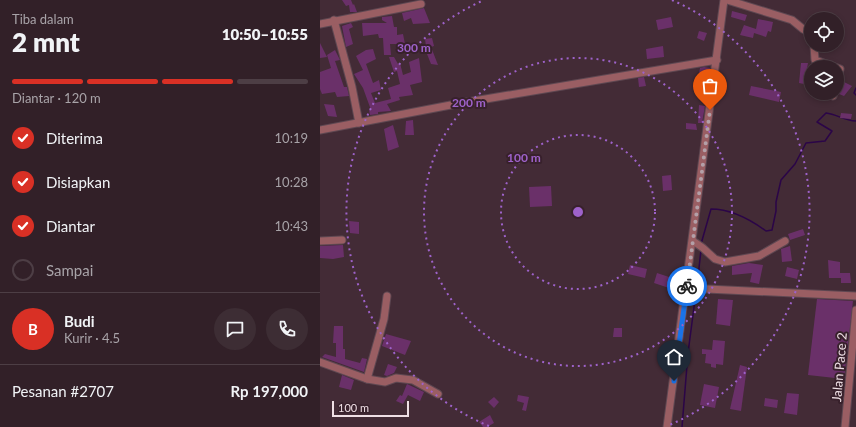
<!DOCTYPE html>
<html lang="id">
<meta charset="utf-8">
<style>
:root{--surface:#322028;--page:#3d2d34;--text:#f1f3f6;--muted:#a8a3a8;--line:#4d3e45;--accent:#d93025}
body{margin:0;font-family:Lato,sans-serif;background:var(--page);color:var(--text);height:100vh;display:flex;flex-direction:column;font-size:15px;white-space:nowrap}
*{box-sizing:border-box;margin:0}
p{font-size:13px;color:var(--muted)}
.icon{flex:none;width:22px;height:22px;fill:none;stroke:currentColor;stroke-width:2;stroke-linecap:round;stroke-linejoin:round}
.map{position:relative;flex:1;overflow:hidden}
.drawer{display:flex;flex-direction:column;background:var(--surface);width:320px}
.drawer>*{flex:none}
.buttons{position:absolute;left:484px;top:12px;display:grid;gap:8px}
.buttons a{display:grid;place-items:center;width:40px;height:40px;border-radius:50%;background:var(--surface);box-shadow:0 2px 6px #0003,0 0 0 1px var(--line);font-size:20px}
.scale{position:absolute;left:12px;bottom:10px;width:77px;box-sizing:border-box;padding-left:4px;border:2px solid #efdfe5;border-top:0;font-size:11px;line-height:14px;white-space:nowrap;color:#efdfe5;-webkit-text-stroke:3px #38212c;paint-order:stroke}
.pin{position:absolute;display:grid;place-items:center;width:34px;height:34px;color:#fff;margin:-41px -17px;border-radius:50% 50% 50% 0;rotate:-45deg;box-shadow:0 0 4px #0007}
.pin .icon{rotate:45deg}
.courier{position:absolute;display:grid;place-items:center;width:40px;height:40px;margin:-20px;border:3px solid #1a73e8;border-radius:50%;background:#fff;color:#222;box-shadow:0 1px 5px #0007}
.overview em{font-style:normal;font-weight:800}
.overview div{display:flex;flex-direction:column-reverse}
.overview{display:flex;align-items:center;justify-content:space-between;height:68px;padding:0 12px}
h1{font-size:26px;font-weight:800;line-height:30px}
.bar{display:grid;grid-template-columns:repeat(4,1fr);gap:6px 4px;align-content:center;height:48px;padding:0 12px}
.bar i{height:5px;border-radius:3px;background:var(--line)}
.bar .on{background:var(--accent)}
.bar p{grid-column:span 4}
.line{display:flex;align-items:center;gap:10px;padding:0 12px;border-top:1px solid var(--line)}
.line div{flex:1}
.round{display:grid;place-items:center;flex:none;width:42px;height:42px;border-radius:21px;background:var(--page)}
ol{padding:0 12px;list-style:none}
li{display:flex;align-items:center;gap:12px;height:44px}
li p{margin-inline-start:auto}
li .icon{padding:4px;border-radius:50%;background:var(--accent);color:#fff;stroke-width:4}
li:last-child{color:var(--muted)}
li i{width:22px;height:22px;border:2px solid var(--line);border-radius:50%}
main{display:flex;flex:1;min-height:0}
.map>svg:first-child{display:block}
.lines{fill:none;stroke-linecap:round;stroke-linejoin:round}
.stream{stroke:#2b0548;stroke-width:1.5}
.building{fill:#6a3069}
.minor-casing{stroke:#5f4852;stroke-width:9}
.minor{stroke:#9a5e63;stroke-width:7}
.done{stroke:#b3a0a8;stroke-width:4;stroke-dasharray:0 7.2}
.route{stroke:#1a73e8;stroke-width:5}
.ring{fill:none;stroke:#9e62ca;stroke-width:2;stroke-dasharray:2 4}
.labels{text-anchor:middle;stroke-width:4;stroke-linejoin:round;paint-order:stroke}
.street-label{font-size:13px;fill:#efdfe5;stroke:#38212c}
.centre{fill:#9e62ca;stroke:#38212c;stroke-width:2}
.ring-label{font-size:12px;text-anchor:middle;font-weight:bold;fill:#9e62ca;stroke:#38212c;stroke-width:4;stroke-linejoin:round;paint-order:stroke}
</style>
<main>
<section class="drawer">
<div class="overview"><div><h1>2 mnt</h1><p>Tiba dalam</p></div><em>10:50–10:55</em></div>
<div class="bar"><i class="on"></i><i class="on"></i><i class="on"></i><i></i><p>Diantar · 120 m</p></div>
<ol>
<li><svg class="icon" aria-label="check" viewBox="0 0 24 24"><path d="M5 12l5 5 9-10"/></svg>Diterima<p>10:19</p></li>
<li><svg class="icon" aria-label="check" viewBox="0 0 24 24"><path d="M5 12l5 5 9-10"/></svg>Disiapkan<p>10:28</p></li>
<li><svg class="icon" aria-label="check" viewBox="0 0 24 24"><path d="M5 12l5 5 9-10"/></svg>Diantar<p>10:43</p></li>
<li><i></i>Sampai</li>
</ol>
<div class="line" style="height:72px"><b class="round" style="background:var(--accent);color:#fff">B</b><div><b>Budi</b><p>Kurir · 4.5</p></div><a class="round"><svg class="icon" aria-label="chat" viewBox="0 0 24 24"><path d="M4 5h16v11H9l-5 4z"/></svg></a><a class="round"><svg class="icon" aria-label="phone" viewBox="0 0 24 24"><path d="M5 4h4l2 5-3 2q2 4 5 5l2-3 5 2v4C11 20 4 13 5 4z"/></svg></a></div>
<div class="line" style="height:52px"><div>Pesanan #2707</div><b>Rp 197,000</b></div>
</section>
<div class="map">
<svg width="536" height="427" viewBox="0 0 536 427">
<rect width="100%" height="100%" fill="#432b36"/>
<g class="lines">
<g class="stream">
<polyline points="536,88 534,93 536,95"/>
<path d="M381 244 391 209C410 209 431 220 446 231L452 230 456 211V202L461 180 475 164 486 143 505 141 512 131 497 122 506 113C517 114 524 121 536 121"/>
<polyline points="377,286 381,250"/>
<polyline points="362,427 368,353 376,292"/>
</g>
</g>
<g class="building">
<polygon points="22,0 31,0 33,5 34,4 37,12 30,12 29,5 26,6"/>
<polygon points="104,8 110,23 93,24 91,18 84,21 82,13"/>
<polygon points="412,11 427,15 425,21 411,17"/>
<polygon points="72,16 74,27 77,27 77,35 83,34 85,44 70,44 71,55 64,55 63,38 59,38 58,34 43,36 42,23 67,23 62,20 62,17"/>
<polygon points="351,17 353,27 338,30 336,20"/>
<polygon points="438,19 453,22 451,32 448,31 446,37 434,33 433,38 420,35 424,25 436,29"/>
<polygon points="31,23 33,27 29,29 33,44 26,47 22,26"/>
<polygon points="379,31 387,33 384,41 377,38"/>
<polygon points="112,38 114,46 111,47 118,65 111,64 107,54 105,39"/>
<polygon points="0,43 7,57 0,58"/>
<polygon points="343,46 344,57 327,59 326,49"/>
<polygon points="53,49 56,59 46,64 53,83 59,80 61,90 51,93 55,103 71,99 68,88 80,84 77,71 74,72 69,57 74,57 78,64 80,63 83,75 91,72 89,62 99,58 102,82 90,85 93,95 79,97 80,100 67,104 71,111 58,112 58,114 50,115 49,110 51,110 43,88 34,74 43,70 36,56 46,50"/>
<polygon points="15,50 20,60 15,61 24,87 27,87 29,96 17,97 15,92 2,94 0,89 0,72 11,68 7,55"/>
<polygon points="481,63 488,63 484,84 479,83"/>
<polygon points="384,67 390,68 389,74 379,73 380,68"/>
<polygon points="324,77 326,86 319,87 318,78"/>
<polygon points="522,81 532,86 524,96 519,94 518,91"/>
<polygon points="431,86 461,92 459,102 429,95"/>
<polygon points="491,93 508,93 508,94 507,98 492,97"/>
<polygon points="4,104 14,105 17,117 8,116"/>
<polygon points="379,105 385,106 382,123 378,123"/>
<polygon points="521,113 532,114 531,119 520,118"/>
<polygon points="93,120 94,135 85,135 86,121"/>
<polygon points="366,123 376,124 377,130 366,129"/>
<polygon points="73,125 79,147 68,151 64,129"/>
<polygon points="351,175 352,190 343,191 342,176"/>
<polygon points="231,186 232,206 210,207 209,187"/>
<polygon points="29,221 39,222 39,234 30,233"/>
<polygon points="483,229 485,235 470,240 468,234"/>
<polygon points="23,245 24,257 13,259 0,258 0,246"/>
<polygon points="470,246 472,261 462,262 461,249"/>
<polygon points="508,260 520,262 520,273 530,273 531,283 521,283 521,278 509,278"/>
<polygon points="429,263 443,265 439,284 430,282 432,273 412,275 412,266"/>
<polygon points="310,265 327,269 325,278 308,274"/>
<polygon points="467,267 479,270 477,279 465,276"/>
<polygon points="337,273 358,280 355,290 334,283"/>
<polygon points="398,299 413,300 410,326 396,324"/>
<polygon points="497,299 533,301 524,379 488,375"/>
<polygon points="14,326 23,326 23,349 25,349 25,359 40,363 42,358 47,359 44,372 2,357 5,354 16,357 16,343 13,343"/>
<polygon points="294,328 302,328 302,337 293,337"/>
<polygon points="66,334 91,341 85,355 62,346"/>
<polygon points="393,340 405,341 403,365 396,364 396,368 391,367 391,364 385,363 386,354 382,354 382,349 392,350"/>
<polygon points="68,364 77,367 74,373 67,376 64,375"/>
<polygon points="420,365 427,367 421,411 410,409"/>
<polygon points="22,375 34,380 31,390 19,387"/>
<polygon points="87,384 104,392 100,401 88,395 83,404 76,401 80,395 82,396"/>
<polygon points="384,384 399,387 395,408 380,405"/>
<polygon points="467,393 479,394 477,415 464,413"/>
<polygon points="198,395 209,397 206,411 202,410 204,403 197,401"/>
<polygon points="174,397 179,402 174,408 168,402"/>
<polygon points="445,398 458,400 457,408 444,406"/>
<polygon points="170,415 174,423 167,427 163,427 159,422"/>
</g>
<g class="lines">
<g class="minor-casing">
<g id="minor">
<polyline points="407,0 472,20 483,29 491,33"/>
<polyline points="14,20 32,87 39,123"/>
<polyline points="0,24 101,4"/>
<polyline points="494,45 495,60 520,69 517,83"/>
<polyline points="513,96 514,93"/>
<polyline points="0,130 136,104 397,60"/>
<polyline points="0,241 22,240"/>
<polyline points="373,241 383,248 395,259 405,262 439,256 465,241"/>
<polyline points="366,288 536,296"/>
<polyline points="0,362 47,379 65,382 76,378 93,380 118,394"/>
<polyline points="47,379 64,319 67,296"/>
<polyline points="347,427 404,0"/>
<polyline points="525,427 536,310"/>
</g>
</g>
<use href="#minor" class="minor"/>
</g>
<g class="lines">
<polyline class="done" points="367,286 390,110"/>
<polyline class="route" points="354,381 367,286"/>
</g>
<g class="ring">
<circle cx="258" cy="212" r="77"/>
<circle cx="258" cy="212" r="154"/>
<path d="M169 426A232 232 0 0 1 164 0M352 0A232 232 0 0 1 347 426"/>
</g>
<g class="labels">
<g class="street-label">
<text transform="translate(519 367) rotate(-85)" y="5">Jalan Pace 2</text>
</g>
</g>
<circle cx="258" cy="212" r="6" class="centre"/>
<g class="ring-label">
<text x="94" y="52">300 m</text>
<text x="149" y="107">200 m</text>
<text x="204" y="162">100 m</text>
</g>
</svg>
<div class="buttons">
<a><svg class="icon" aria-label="locate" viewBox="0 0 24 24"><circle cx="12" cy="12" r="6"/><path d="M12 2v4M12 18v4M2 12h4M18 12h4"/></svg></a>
<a><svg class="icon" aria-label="layers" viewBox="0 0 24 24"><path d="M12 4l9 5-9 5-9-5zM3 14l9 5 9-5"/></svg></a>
</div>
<div class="scale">100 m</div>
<div class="pin" style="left:390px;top:110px;background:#ea580c"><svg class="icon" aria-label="bag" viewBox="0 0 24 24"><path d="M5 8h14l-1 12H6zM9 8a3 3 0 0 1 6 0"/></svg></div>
<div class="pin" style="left:354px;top:381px;background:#1f2937"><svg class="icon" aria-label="home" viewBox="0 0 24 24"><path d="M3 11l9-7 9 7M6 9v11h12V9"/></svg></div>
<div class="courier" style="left:367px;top:286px"><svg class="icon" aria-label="bike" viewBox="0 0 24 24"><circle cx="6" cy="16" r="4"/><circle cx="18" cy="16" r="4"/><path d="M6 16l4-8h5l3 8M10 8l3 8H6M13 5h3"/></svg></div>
</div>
</main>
